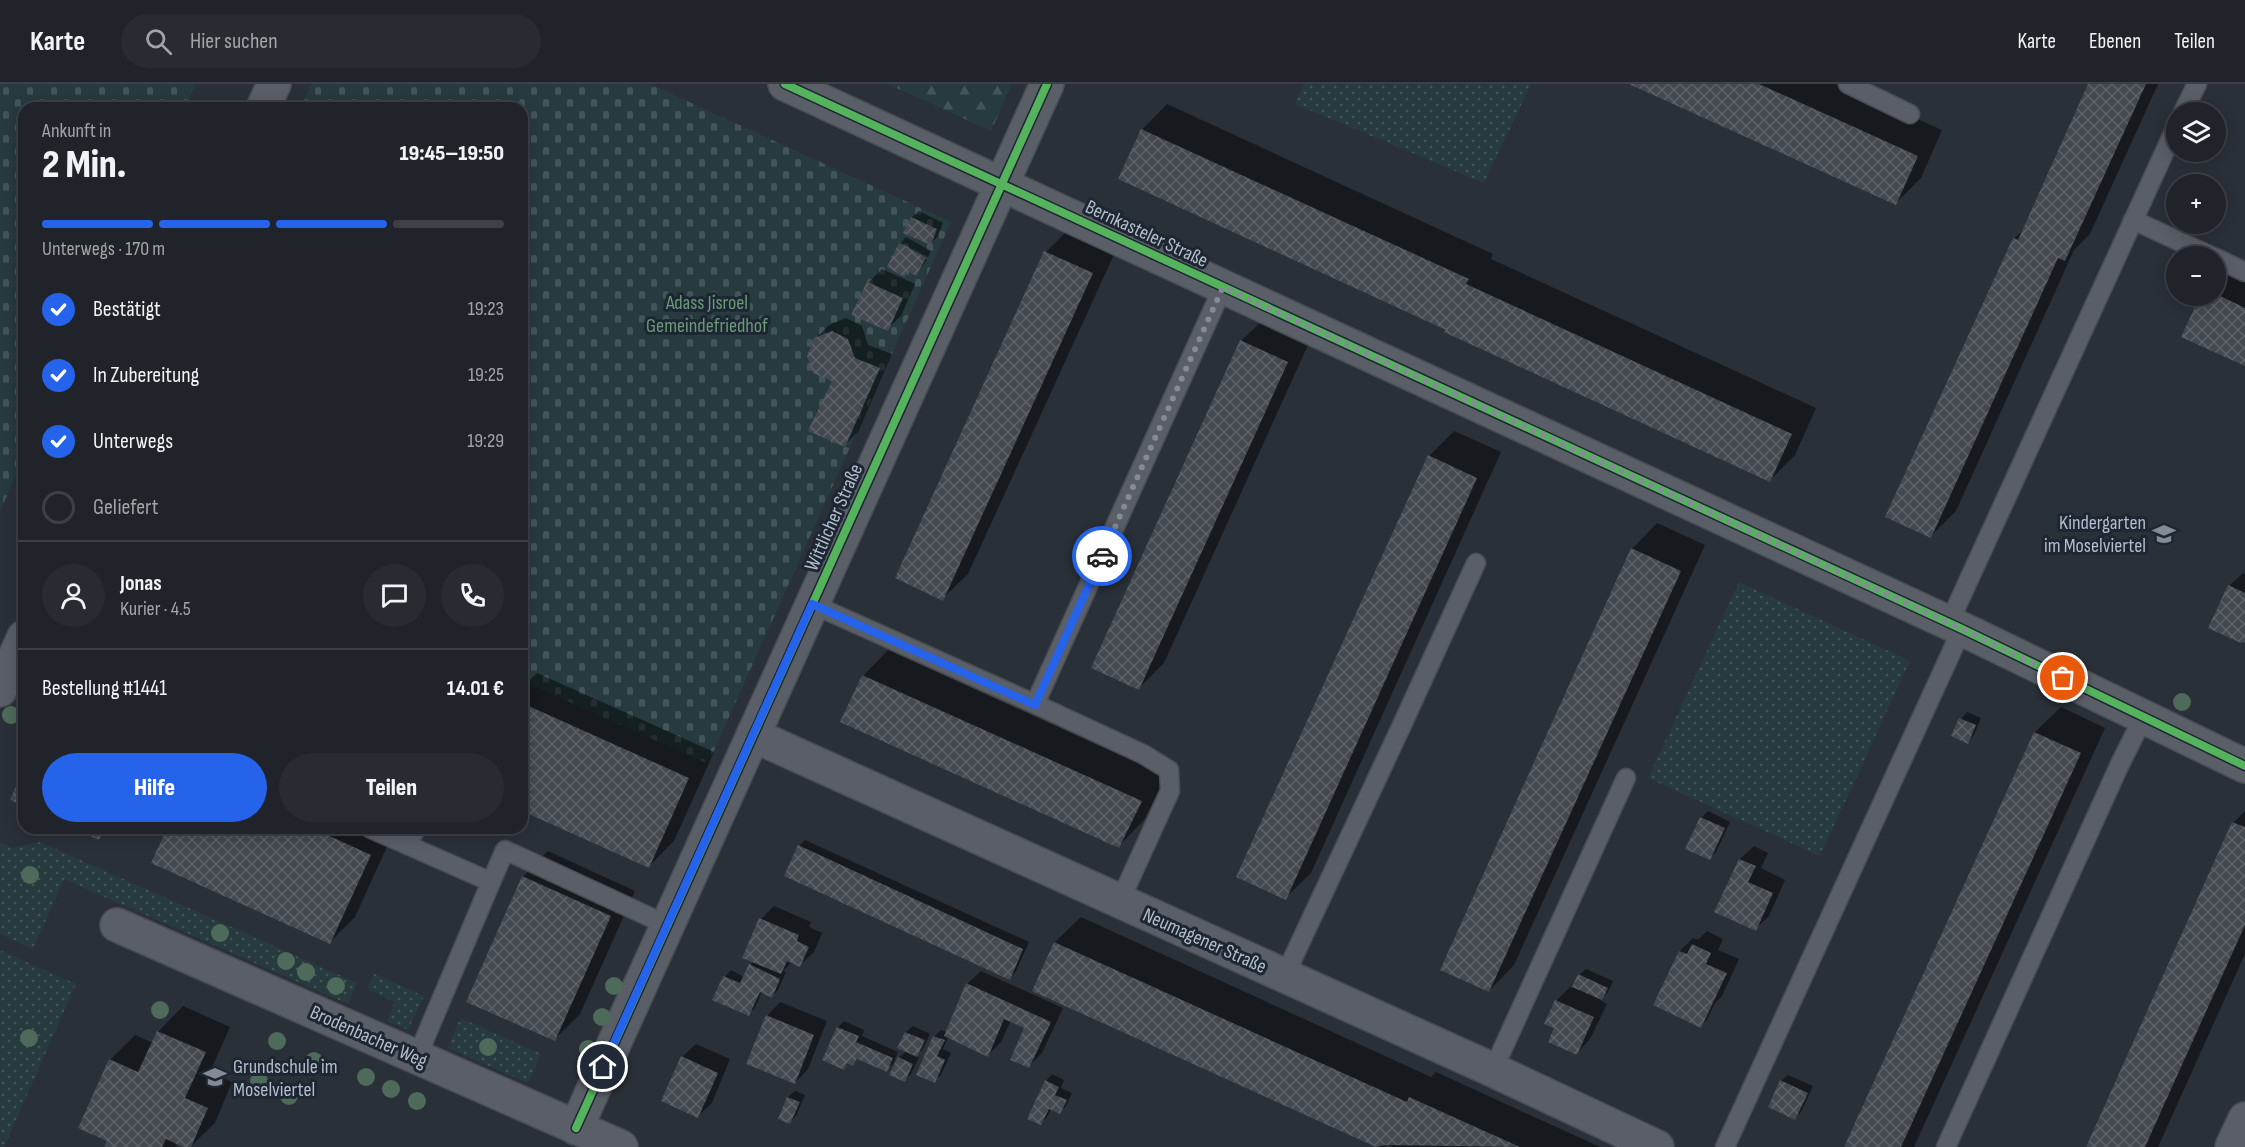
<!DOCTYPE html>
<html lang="de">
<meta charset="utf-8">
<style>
:root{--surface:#20242a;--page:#282c32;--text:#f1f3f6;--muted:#a2a4a8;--line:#3d4147;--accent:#2563eb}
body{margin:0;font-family:"Sofia Sans Condensed",sans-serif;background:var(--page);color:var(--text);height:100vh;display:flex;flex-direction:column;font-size:22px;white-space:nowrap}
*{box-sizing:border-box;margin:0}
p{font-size:20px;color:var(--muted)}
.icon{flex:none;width:33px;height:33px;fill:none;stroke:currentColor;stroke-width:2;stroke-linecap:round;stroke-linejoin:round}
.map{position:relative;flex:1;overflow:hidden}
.details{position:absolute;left:18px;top:18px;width:510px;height:732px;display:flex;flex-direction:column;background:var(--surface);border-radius:18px;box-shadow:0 3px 15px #0003,0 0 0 2px var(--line)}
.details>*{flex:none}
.fabs{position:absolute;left:2166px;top:18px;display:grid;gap:12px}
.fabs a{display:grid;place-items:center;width:60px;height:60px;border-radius:50%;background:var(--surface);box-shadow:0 3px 15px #0003,0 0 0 2px var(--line);font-size:30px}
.pin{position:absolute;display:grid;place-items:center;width:51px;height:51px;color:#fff;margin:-26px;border:3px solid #fff;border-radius:50%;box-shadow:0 2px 6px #0007}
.courier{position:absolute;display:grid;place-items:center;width:60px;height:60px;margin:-30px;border:4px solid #2563eb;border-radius:50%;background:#fff;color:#222;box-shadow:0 2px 8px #0007}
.head em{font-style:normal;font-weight:800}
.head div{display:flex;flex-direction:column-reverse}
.head{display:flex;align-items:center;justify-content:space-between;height:102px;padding:0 24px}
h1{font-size:39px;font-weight:800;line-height:45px}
.bar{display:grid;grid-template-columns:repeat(4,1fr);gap:9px 6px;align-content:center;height:72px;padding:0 24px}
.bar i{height:8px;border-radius:4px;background:var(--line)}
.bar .current{background:var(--accent)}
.bar p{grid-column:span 4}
.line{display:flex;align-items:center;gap:15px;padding:0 24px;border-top:2px solid var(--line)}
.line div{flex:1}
.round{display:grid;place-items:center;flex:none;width:63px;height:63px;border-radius:32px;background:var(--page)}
ol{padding:0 24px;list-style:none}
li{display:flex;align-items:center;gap:18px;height:66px}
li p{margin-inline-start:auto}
li .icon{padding:6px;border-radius:50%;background:var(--accent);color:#fff;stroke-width:4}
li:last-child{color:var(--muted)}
li i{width:33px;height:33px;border:3px solid var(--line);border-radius:50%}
.primary-button{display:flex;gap:12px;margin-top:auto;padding:12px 24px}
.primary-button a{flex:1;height:69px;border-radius:36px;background:var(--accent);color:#fff;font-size:24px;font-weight:800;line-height:69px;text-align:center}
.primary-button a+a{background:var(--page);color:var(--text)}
header{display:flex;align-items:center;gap:36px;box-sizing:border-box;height:84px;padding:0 30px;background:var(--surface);border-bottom:2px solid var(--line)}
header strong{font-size:28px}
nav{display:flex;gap:33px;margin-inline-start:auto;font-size:21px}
.search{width:420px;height:54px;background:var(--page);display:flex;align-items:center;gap:15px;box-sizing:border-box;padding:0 21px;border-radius:33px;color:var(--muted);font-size:22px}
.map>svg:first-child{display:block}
.grass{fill:url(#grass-dots)}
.forest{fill:url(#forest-firs)}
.cemetery{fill:url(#cemetery-stones)}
.shadow{fill:#0007}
.building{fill:url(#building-cross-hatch)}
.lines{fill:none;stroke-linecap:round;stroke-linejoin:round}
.service-casing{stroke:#484c53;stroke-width:21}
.minor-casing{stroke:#484c53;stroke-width:36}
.service{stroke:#5a5e66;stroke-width:18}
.minor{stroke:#5a5e66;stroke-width:33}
.cycleway-casing{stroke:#1d2633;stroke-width:11}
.cycleway{stroke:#56b35d;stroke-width:8}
.tree{fill:#4e6a5a}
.done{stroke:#848b96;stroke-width:6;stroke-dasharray:0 10.8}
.route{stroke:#2563eb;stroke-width:8}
.labels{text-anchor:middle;stroke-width:6;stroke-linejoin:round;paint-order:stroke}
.street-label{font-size:20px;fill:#b4bcc9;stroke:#1d2633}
.park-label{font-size:20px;fill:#6b9a76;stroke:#1d2633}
.poi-label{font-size:20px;fill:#b4bcc9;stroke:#1d2633;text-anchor:end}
</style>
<header>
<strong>Karte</strong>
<div class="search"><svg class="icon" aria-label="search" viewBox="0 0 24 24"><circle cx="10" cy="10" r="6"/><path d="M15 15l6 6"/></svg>Hier suchen</div>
<nav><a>Karte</a><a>Ebenen</a><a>Teilen</a></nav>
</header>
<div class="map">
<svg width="2245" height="1063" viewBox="0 0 2245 1063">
<defs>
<pattern id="grass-dots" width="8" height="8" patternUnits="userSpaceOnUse" patternTransform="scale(1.5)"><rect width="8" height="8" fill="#273a3e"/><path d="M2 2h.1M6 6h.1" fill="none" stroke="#445559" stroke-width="1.8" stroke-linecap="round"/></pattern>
<pattern id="forest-firs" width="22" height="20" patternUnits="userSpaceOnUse" patternTransform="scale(1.5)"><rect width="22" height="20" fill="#273a3e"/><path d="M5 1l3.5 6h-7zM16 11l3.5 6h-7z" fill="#445559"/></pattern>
<pattern id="cemetery-stones" width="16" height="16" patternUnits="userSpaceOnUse" patternTransform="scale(1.5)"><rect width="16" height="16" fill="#273a3e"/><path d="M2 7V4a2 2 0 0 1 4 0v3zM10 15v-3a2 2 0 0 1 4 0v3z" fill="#445559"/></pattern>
<pattern id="building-cross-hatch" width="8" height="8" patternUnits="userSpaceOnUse" patternTransform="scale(1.5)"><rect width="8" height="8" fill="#444950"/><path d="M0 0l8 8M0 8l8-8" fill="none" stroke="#5d6168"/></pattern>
</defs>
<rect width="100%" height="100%" fill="#2a3038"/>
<g class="grass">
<polygon points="1304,0 1531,0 1484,99 1295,20"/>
<polygon points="1739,498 1910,577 1820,772 1648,694"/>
<polygon points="40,758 357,899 348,920 64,795 33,865 0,850 0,759 12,764"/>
<polygon points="0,866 76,900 4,1063 0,1063"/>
<polygon points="374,890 424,912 408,946 387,937 395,918 367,905"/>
<polygon points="460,934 541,970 528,999 448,964"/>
</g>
<polygon class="forest" points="888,0 1012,0 991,47"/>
<g class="cemetery">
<polygon points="0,0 196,0 185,24 24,24 24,374 0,427"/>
<polygon points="311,0 650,0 951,138 708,680 522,597 522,24 301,24"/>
</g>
<g class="shadow">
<polygon points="1632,0 1839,0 1942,46 1921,94 1896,119"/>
<polygon points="2090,0 2158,0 2090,150 2074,166 1956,427 1931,452 2014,155 2025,144"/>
<polygon points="1167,20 1493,170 1491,175 1816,324 1795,371 1770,396 1448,245 1142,46"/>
<polygon points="919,127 943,139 937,153 931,159 905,149 912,133"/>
<polygon points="1071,143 1117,164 968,490 942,515 1046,168"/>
<polygon points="906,153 931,167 928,173 901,159"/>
<polygon points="900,161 927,176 916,190 909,186"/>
<polygon points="2230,180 2245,187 2245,280 2183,252 2202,212 2216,212 2216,195"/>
<polygon points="882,185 915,200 901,232 887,245 868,199"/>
<polygon points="1267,232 1312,252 1164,579 1139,604 1241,257"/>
<polygon points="846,234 862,242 868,261 892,270 858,348 844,361 834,297 815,255 829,241"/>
<polygon points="1454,347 1501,368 1311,789 1285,814 1429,372"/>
<polygon points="1657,439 1705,461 1514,881 1489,907 1632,465"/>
<polygon points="2243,489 2245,490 2245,559 2229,502"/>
<polygon points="888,566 1166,692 1144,736 1119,762 863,592"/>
<polygon points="537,589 714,668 674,757 649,782 522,725 522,604"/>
<polygon points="2061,623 2105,644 1914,1063 1846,1063 2035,648"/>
<polygon points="1967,628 1981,634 1974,651 1967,658 1953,651 1961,635"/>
<polygon points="1708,727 1730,738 1716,768 1710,774 1701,734"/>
<polygon points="2245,727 2245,870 2158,1063 2088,1063 2233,739"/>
<polygon points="168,744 392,744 395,745 355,833 330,858"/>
<polygon points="805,756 1029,858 1016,887 1010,894 799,762"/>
<polygon points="1754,762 1768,769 1761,784 1785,796 1769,832 1755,845 1740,775"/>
<polygon points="548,767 635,807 580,930 554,956 523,793"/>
<polygon points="774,822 811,838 809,843 822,849 814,868 800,881 792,878 783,887 786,888 778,906 772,912 762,907 755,924 748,930 725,893 731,886 744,893 753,877 761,835"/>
<polygon points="1081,833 1431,993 1436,988 1600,1063 1393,1063 1387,1060 1385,1063 1380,1063 1034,906 1055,858"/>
<polygon points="1707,847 1723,855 1718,866 1739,875 1722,912 1715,919 1707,936 1700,942 1680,867 1693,854 1698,856"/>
<polygon points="1586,885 1613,897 1608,908 1600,916 1607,920 1590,955 1577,969 1556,943 1546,939 1557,916 1570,903 1573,904 1579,891"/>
<polygon points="981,887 1063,924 1042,969 1029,982 1026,943 1011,936 1001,958 988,971 948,953 943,965 951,969 941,991 934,997 918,990 935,952 941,946 947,948 967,900"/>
<polygon points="780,918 827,937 808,985 795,999 767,932"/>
<polygon points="183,922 230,943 210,988 232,998 215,1039 190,1063 177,1059 175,1063 106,1063 109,1056 110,976 135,951 153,959 158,948"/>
<polygon points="844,937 864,946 862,952 898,968 893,980 886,986 859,974 853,980 849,978 843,984 838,943"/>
<polygon points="913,942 930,950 923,965 916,972 919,973 911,990 905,996 899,974 906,967 906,948"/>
<polygon points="696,960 730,975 712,1019 698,1032 682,973"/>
<polygon points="1052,990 1064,996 1061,1004 1072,1009 1066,1022 1060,1028 1051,1025 1047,1033 1041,1039 1046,997"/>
<polygon points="1788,991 1813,1002 1801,1028 1794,1034 1781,997"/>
<polygon points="795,1007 805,1011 796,1032 790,1038 780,1034 788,1013"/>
</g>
<g class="building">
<polygon points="1629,0 1759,0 1918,72 1896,121"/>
<polygon points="2088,0 2146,0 2065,177 2058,174 1931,454 1885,433 2013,154 2018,156"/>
<polygon points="1141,45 1469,195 1466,200 1792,350 1770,398 1444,248 1446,246 1118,95"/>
<polygon points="911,133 937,145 931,161 903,149"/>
<polygon points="899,159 926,174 916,192 908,187 904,193 887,183"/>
<polygon points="1044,167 1093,189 943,517 895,494"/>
<polygon points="867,198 903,214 888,247 851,231"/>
<polygon points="2216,210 2245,224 2245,282 2181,253 2200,212"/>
<polygon points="832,247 848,255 855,274 880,284 845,363 808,347 832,297 813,289 807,272 814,254"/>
<polygon points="1240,256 1288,278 1139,606 1091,584"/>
<polygon points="1428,371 1477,394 1286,816 1236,793"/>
<polygon points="1631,464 1681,487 1489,908 1440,886"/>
<polygon points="2228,501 2245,509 2245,559 2241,558 2241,559 2208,544"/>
<polygon points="862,591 1142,717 1119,764 840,638"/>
<polygon points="522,619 689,694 649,784 522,727"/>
<polygon points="1959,634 1976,641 1968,660 1951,652"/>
<polygon points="2034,648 2081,669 1901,1063 1844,1063"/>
<polygon points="24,685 24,722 10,716"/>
<polygon points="1700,733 1725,744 1710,776 1685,765"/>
<polygon points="2232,738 2245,743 2245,841 2145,1063 2086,1063"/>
<polygon points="72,744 105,744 99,756"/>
<polygon points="167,744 312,744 371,771 330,860 151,779"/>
<polygon points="798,761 1023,865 1010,896 784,792"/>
<polygon points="1739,775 1756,782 1748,798 1773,809 1756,847 1714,828"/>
<polygon points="522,792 611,832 555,957 466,918"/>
<polygon points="759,834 799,851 797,857 809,863 800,883 787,877 781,890 742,874"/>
<polygon points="1054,858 1407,1018 1409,1013 1520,1063 1386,1061 1376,1063 1032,907"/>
<polygon points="1692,860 1711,869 1706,880 1727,889 1701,944 1653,921 1679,867 1687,870"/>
<polygon points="749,880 780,895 772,914 760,908 749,932 712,916 723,892 740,899"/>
<polygon points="1578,890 1608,904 1602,916 1572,903"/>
<polygon points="966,899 1051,938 1029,984 1010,976 1024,944 1004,935 988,973 944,952"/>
<polygon points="1555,916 1594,933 1577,971 1548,958 1554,944 1544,940"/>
<polygon points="766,931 814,951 795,1000 746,980"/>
<polygon points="837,943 859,952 856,958 893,974 887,988 857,975 853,982 847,979 844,986 822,976"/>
<polygon points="157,947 206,968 185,1014 208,1024 191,1063 183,1063 166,1055 162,1063 104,1063 107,1057 78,1044 109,975 138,988"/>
<polygon points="905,948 925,956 917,973 897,964"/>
<polygon points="933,952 945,956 937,972 945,976 935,999 916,991"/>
<polygon points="681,972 718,989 698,1034 661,1017"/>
<polygon points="898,973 913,980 905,998 889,991"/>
<polygon points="1045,996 1059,1003 1055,1011 1067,1016 1060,1030 1049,1025 1041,1041 1027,1035"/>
<polygon points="1780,996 1808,1009 1795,1036 1768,1023"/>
<polygon points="787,1013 800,1018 790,1040 778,1035"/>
</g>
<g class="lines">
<g class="service-casing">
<g id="service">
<polyline points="1848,0 1910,30"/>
<polyline points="2183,28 2197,0"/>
<polyline points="2133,136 2211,172"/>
<polyline points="2216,174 2245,188"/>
<polyline points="812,520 1035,620"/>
<polyline points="1949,539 2176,43"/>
<polyline points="369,744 491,798 417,973"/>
<polyline points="408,761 416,744"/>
<polyline points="491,798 505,766 667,841"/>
<polyline points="1120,817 1170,707 1169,686 1143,670 1035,620 1223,203"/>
<polyline points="1285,891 1402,641 1476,479"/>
<polyline points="1493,986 1626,694"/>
<polyline points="1725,1063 1962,545"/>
<polyline points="1946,1063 2120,680 2143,634"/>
</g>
</g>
<g class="minor-casing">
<g id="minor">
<polyline points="785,0 1962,545 2245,682"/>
<polyline points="263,24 274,0"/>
<polyline points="0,606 24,553"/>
<polyline points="753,651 1493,986 1657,1063"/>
<polyline points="117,841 621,1063"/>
<polyline points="576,1044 1047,0"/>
<polyline points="2232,1063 2245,1035"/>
</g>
</g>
<use href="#service" class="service"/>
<use href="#minor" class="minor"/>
<g class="cycleway-casing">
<g id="cycleway">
<polyline points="785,0 1962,545 2245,682"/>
<polyline points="576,1044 1047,0"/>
</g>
</g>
<use href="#cycleway" class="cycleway"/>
</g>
<g class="tree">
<circle cx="2182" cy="618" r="9"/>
<circle cx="11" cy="631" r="9"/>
<circle cx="30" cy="791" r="9"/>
<circle cx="220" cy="849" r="9"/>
<circle cx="286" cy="877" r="9"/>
<circle cx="306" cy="888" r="9"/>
<circle cx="336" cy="902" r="9"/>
<circle cx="614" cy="902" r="9"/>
<circle cx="160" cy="926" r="9"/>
<circle cx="602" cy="933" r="9"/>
<circle cx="29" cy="954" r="9"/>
<circle cx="277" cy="957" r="9"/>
<circle cx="488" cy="963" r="9"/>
<circle cx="588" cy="965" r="9"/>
<circle cx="314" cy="977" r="9"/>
<circle cx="366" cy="993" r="9"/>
<circle cx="259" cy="997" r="9"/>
<circle cx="391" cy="1005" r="9"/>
<circle cx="289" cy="1012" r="9"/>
<circle cx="417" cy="1017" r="9"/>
</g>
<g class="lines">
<polyline class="done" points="1102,472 1223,203 1962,545 2063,594"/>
<polyline class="route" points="603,983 812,520 1035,621 1102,472"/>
</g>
<defs>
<g id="school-bare" transform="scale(1.8)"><path d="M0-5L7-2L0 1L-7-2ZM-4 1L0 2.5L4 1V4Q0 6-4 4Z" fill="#848b96" stroke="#1d2633" stroke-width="2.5" paint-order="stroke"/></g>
</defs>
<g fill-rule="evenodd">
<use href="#school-bare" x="2164" y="450"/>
<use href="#school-bare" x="215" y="993"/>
</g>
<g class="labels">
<g class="street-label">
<text transform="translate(1147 149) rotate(25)" y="7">Bernkasteler Straße</text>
<text transform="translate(833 433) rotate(-66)" y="7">Wittlicher Straße</text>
<text transform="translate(1205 856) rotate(24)" y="7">Neumagener Straße</text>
<text transform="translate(369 952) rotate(24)" y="7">Brodenbacher Weg</text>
</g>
<g class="park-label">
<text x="707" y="225">Adass Jisroel<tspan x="707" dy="23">Gemeindefriedhof</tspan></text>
</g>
<g class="poi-label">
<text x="2146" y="445">Kindergarten<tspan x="2146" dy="23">im Moselviertel</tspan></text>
<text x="233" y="989" text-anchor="start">Grundschule im<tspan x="233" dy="23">Moselviertel</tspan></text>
</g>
</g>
</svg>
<div class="fabs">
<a><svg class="icon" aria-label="layers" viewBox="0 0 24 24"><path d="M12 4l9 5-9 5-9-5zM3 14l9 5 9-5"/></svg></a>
<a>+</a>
<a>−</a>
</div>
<div class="pin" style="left:2063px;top:594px;background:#ea580c"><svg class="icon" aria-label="bag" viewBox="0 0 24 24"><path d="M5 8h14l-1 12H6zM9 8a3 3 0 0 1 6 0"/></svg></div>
<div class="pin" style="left:603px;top:983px;background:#1f2937"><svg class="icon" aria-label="home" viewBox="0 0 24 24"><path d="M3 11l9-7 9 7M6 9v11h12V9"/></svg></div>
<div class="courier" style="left:1102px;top:472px"><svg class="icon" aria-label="car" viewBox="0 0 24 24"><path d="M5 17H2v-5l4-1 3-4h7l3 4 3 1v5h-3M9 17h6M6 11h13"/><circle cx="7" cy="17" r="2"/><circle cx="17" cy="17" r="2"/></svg></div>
<section class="details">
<div class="head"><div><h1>2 Min.</h1><p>Ankunft in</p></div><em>19:45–19:50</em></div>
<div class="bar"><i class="current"></i><i class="current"></i><i class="current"></i><i></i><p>Unterwegs · 170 m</p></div>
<ol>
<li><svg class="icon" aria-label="check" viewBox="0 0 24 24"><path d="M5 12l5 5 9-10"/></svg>Bestätigt<p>19:23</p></li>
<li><svg class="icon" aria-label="check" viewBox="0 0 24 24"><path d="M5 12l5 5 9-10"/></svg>In Zubereitung<p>19:25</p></li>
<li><svg class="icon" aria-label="check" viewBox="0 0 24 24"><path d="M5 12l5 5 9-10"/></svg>Unterwegs<p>19:29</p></li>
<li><i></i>Geliefert</li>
</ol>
<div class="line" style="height:108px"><a class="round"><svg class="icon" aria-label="person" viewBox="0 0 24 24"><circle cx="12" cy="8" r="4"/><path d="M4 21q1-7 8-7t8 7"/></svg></a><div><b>Jonas</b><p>Kurier · 4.5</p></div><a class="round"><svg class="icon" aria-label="chat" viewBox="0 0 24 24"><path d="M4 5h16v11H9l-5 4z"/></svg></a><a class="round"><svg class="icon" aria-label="phone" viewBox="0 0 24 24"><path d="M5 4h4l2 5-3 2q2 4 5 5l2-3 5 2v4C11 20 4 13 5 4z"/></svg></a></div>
<div class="line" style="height:78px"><div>Bestellung #1441</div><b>14.01 €</b></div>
<div class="primary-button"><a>Hilfe</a><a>Teilen</a></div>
</section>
</div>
